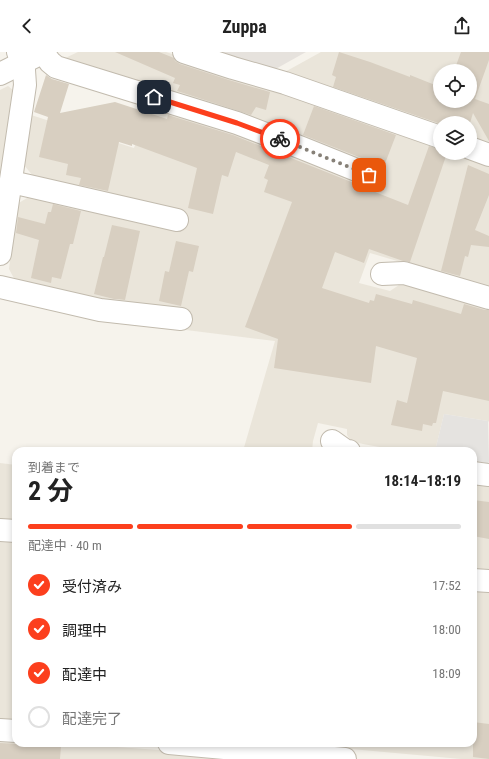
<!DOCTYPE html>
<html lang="ja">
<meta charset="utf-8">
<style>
:root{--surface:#fff;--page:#f6f6f6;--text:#222;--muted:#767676;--line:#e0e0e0;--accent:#fc3f1d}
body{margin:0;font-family:"Roboto Condensed","Noto Sans JP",sans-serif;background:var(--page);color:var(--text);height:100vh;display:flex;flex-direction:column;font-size:15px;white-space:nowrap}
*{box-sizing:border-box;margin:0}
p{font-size:13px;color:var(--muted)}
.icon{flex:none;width:22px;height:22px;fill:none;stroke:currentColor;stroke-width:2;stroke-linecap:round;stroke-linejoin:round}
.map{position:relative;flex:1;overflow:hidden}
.side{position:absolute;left:12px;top:395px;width:465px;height:300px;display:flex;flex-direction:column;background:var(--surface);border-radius:12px;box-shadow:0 2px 6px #0003}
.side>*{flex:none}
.fabs{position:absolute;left:433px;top:12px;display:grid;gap:8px}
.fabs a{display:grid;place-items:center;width:44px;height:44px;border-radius:50%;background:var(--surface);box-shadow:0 2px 6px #0003;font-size:20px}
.pin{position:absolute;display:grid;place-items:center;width:34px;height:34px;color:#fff;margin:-17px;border-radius:8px;box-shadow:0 2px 6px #0006}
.courier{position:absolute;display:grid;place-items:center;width:40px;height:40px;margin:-20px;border:3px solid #fc3f1d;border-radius:50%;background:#fff;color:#222;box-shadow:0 1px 5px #0007}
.headline em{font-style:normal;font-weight:700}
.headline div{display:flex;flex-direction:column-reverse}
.headline{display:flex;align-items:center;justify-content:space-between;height:68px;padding:0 16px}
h1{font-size:26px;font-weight:700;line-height:30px}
.bar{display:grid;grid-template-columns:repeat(4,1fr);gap:6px 4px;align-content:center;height:48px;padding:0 16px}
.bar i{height:5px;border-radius:3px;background:var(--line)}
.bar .selected{background:var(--accent)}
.bar p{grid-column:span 4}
ol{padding:0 16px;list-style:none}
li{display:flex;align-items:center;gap:12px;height:44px}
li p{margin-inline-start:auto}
li .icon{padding:4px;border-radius:50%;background:var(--accent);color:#fff;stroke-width:4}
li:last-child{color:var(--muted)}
li i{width:22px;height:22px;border:2px solid var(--line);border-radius:50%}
header{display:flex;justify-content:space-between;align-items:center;height:52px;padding:0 16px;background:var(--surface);font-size:18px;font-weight:700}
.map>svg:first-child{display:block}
.residential{fill:#eae5da;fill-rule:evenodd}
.industrial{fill:#e6e2dd}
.parking{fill:#e5e3e0}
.building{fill:#d8cfc1}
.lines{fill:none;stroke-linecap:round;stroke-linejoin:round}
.minor-casing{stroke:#c2bbae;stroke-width:24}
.minor{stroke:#fff;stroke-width:22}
.done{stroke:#878178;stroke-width:4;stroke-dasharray:0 7.2}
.route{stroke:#fc3f1d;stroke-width:5}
</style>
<header><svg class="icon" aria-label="back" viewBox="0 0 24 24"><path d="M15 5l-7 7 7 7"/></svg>Zuppa<svg class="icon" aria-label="share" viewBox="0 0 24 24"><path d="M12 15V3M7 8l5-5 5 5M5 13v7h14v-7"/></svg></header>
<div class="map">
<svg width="489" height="707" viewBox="0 0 489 707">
<rect width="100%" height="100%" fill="#f6f3ec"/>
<g class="residential">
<polygon points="78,0 166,0 440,92 440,101 466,101 489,110 489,236 370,201 359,231 390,239 402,231 489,255 489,370 488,369 444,362 435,399 401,399 363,392 351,389 347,383 347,377 318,371 313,389 312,399 243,399 275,289 178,277 115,251 17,232 9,217 17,152 32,143 34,125 23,112 31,63 134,96 150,49 272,92 377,132 383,122 286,83 63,7"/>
<path d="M321 0H489V96L470 90V71H440V80L283 21ZM440 19H470V49H440Z"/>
<polygon points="8,34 14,39 0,125 0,38"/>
<polygon points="0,411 16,413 16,469 0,468"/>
<polygon points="473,430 489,433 489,519 473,517"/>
<polygon points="0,486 16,488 16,670 0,669"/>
<polygon points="473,537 489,538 489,707 461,707 285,691 473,691"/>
<polygon points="0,687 16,688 16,691 61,691 159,698 258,707 0,707"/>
</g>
<polygon class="industrial" points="203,0 306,0 272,19"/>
<polygon class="parking" points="444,362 488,369 489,410 484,414 473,412 473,399 435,399"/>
<g class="building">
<polygon points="115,0 159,0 174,6 175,9 180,12 229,28 270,40 266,58 256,55 251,63 177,39 180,33 173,31 175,26"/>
<polygon points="339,0 370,10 410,25 410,23 440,35 440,49 470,49 470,19 454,19 461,0 489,0 489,8 475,47 489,52 489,89 473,61 470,71 438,71 333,35 336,25 332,23"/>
<polygon points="46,23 52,27 69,32 60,61 115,50 167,67 168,63 233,83 364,135 371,135 378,131 375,140 408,153 429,94 440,97 440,101 447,101 410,210 403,209 369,197 364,211 335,200 322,236 369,251 370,248 374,249 376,242 412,252 413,248 461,262 464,252 485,258 489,258 489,349 443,339 436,371 433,371 432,374 423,372 422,379 391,373 397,348 407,351 417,306 376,294 371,331 274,316 278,287 245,275 292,150 264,140 268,128 264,126 269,113 236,100 228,125 222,123 213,162 188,156 197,116 132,92 132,94 119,90 108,139 79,133 81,126 66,123 68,112 39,105 48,65 34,60"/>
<polygon points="314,54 396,83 381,122 379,116 374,111 303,83"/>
<polygon points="468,113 489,122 489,143 475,178 489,184 489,195 471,193 468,205 465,204 460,224 441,219"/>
<polygon points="53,152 81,159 73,192 70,192 61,227 52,225 51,231 31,226 39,188 16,181 18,165 45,172 48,160 51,160"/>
<polygon points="112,173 140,179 125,248 117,247 114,247 94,242 103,205 104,205"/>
<polygon points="176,189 199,194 193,220 189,219 181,254 159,249 165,219 169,220"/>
<polygon points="473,448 489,450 489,487 473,484"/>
<polygon points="473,670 489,672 489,707 473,705"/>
<polygon points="0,691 61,694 60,707 0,707"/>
</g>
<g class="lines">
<g class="minor-casing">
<g id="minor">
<polyline points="43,0 50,10 56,15 237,71 302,96 369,123"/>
<polyline points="184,0 233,16 285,31 440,85"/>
<polyline points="0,22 34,5"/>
<polyline points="470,96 489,103"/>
<polyline points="11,130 29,134 177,168"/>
<polyline points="0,202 25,33 24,18 18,0"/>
<polyline points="382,222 404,221 489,246"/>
<polyline points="0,235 100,258 181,267"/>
<polyline points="332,389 346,399 349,399"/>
<polyline points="473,421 489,423"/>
<polyline points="0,478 16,479"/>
<polyline points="473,528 489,529"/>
<polyline points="0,678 16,679"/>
<polyline points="169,691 345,707"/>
</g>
</g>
<use href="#minor" class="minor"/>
</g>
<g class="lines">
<polyline class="done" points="280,87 369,123"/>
<polyline class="route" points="154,45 237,71 280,87"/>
</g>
</svg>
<div class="fabs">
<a><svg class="icon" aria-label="locate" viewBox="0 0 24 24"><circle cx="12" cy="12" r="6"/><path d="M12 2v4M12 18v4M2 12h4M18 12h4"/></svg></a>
<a><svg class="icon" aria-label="layers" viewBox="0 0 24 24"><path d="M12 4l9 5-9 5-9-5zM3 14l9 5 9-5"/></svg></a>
</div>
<div class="pin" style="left:369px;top:123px;background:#ea580c"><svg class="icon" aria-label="bag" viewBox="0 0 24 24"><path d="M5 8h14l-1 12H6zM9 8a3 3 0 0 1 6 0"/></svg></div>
<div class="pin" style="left:154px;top:45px;background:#1f2937"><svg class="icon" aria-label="home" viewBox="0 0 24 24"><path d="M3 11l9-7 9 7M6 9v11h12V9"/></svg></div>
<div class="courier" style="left:280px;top:87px"><svg class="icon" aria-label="bike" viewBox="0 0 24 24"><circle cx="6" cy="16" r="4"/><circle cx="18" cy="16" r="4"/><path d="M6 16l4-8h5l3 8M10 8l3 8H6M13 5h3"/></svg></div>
<section class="side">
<div class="headline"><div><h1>2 分</h1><p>到着まで</p></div><em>18:14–18:19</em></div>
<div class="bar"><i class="selected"></i><i class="selected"></i><i class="selected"></i><i></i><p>配達中 · 40 m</p></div>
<ol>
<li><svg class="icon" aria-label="check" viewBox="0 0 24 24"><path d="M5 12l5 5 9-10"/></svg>受付済み<p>17:52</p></li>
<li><svg class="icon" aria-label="check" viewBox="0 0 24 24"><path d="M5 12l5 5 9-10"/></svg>調理中<p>18:00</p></li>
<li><svg class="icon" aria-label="check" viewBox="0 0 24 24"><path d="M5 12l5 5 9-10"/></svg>配達中<p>18:09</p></li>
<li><i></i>配達完了</li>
</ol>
</section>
</div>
